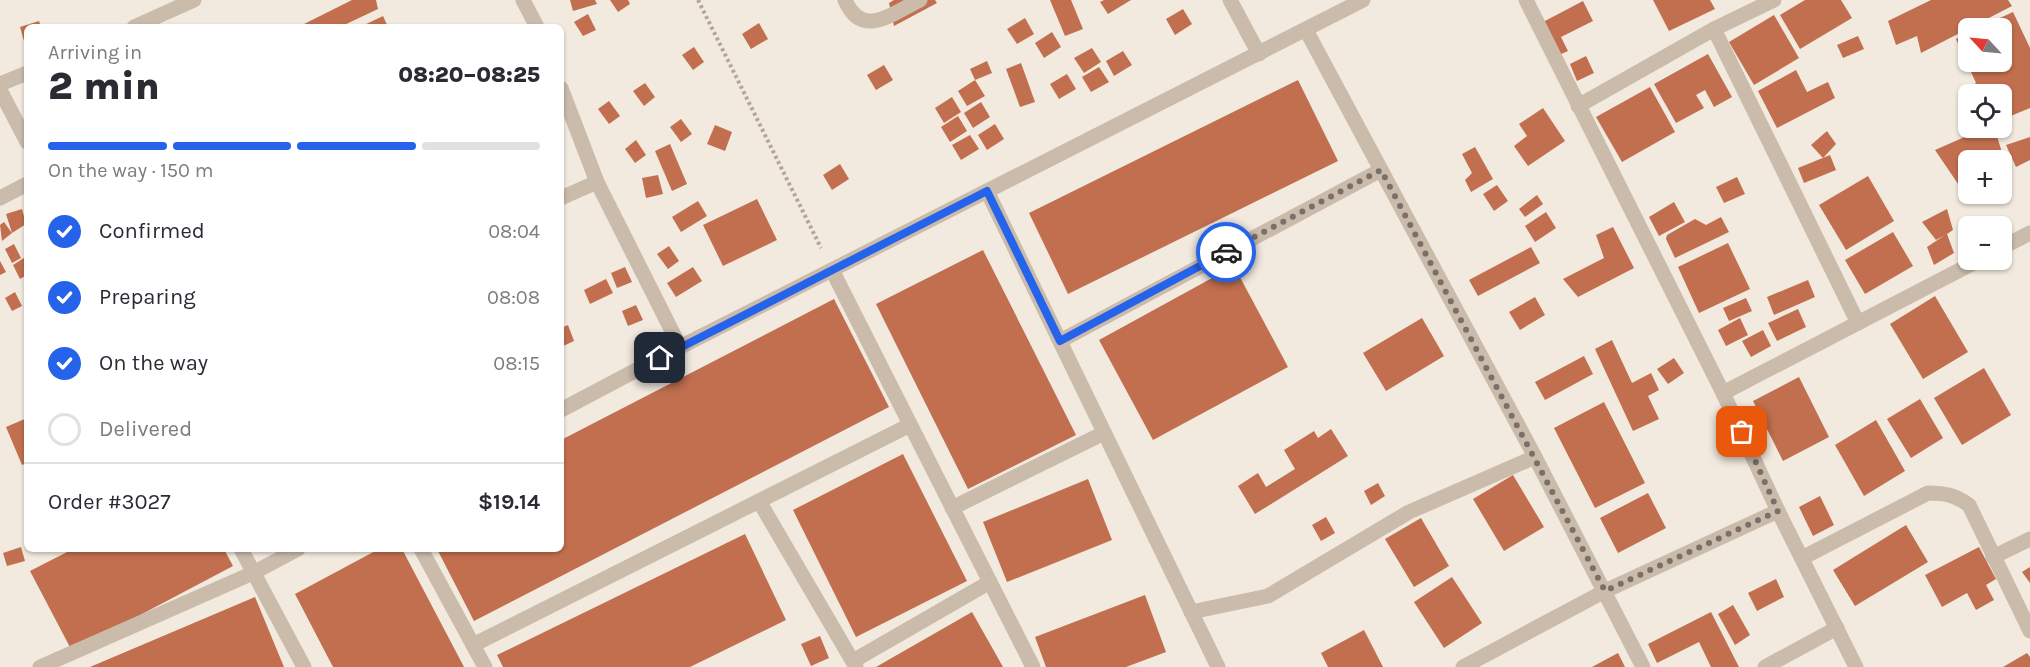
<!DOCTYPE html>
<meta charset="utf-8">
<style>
:root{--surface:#fff;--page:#f2f2f3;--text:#2b2b33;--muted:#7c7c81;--line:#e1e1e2;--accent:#2563eb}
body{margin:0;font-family:Karla,sans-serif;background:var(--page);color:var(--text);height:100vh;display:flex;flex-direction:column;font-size:22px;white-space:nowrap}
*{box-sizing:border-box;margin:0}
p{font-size:20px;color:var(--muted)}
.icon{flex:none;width:33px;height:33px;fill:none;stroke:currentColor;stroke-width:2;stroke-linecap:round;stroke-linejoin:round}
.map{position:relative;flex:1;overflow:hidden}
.panel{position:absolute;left:24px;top:24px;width:540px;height:528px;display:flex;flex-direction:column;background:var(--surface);border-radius:9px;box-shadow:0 2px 4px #0004}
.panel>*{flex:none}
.needle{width:39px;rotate:296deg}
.tools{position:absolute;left:1958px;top:18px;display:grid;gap:12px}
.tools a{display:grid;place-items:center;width:54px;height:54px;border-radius:9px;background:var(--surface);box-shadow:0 2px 4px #0004;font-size:30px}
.pin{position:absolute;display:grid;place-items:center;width:51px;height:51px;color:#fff;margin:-26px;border-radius:12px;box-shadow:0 3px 9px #0006}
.courier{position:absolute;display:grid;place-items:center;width:60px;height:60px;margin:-30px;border:4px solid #2563eb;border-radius:50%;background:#fff;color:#222;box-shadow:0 2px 8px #0007}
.summary em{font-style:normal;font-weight:800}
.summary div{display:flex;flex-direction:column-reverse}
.summary{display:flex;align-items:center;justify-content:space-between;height:102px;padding:0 24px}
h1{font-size:39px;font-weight:800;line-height:45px}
.bar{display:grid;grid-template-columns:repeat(4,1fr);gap:9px 6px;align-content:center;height:72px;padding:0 24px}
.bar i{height:8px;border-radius:4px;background:var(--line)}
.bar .selected{background:var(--accent)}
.bar p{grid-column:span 4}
.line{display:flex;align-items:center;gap:15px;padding:0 24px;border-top:2px solid var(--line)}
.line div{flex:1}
ol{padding:0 24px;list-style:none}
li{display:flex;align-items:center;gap:18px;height:66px}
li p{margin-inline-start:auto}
li .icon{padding:6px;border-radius:50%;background:var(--accent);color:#fff;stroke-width:4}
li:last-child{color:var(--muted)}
li i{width:33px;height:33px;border:3px solid var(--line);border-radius:50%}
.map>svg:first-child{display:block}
.building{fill:#c16f4e}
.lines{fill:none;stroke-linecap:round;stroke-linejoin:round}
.path{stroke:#b6a595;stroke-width:4;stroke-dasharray:3 3;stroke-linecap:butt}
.street{stroke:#cabbab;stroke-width:15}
.done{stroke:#797069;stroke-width:6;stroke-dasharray:0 10.8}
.route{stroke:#2563eb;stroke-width:8}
</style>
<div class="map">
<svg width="2030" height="667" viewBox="0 0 2030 667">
<rect width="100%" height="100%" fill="#f2eadf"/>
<g class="building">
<polygon points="352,0 376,0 378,9 340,27 327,27 325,23 326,27 298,27"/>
<polygon points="570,0 595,0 597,4 573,11"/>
<polygon points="610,0 628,0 630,4 618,12"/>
<polygon points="894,0 935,0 937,3 894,26 889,3"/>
<polygon points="1050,0 1071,0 1083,29 1065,36"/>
<polygon points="1104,0 1131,0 1108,14 1100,2"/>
<polygon points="1653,0 1710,0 1715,9 1669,31"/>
<polygon points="1805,0 1841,0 1852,18 1800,49 1780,15"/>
<polygon points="1931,0 2008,0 2012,6 1921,53 1917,36 1896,45 1888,21"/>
<polygon points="1583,1 1593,21 1561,37 1568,51 1559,55 1543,22"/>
<polygon points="1183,9 1192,24 1175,35 1166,19"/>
<polygon points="2013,12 2030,48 2030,108 2001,120 2001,94 1971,94 1968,88 1976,83 1956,39 1968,33 1968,62 2001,62 2001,28 1978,28"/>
<polygon points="588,14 596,30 583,36 574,22"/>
<polygon points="1774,15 1799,58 1754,85 1729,42"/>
<polygon points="383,16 388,27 360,27"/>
<polygon points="1025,18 1034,34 1017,44 1007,29"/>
<polygon points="39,21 41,27 27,27 26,48 20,27"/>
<polygon points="759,23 768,39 751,49 742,34"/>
<polygon points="1052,32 1061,47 1044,58 1035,43"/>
<polygon points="1858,36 1864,49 1843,58 1837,45"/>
<polygon points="694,47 704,62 693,70 682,55"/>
<polygon points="1092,48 1101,62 1084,73 1074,58"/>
<polygon points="1123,51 1132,65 1114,76 1106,61"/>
<polygon points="1708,54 1732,97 1714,107 1705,90 1696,95 1704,108 1676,123 1654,84"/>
<polygon points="1586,56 1594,73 1577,81 1570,64"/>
<polygon points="987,61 992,73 975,80 970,69"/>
<polygon points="1021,63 1035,102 1020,107 1006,69"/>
<polygon points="884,65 893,80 876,90 867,75"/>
<polygon points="1099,67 1109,82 1091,92 1082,77"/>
<polygon points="1796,70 1807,92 1828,82 1835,98 1777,128 1758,91"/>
<polygon points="1067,74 1076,89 1059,99 1050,84"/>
<polygon points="975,80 985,96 967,106 958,91"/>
<polygon points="1298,80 1338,161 1068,294 1029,213"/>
<polygon points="645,83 655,97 644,106 633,91"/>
<polygon points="1650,87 1675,132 1622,162 1596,117"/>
<polygon points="952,97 961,112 944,123 935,108"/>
<polygon points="609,101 620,116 609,124 598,109"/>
<polygon points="981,102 990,117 973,128 964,113"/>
<polygon points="1543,108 1565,141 1528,166 1514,146 1527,136 1519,124"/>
<polygon points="958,116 967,131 950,142 941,127"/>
<polygon points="681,119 692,134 681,142 670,127"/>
<polygon points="995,124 1004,139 987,150 978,135"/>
<polygon points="715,125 732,132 725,151 707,144"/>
<polygon points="1827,131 1836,144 1823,158 1811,145"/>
<polygon points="1996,133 2009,175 2001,180 2001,160 1968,160 1968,194 1980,194 1969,200 1935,150 1969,135"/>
<polygon points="970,135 979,149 961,160 952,145"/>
<polygon points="2030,137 2030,160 2016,167 2006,145"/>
<polygon points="636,140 646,155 635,163 625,149"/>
<polygon points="670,144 687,184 672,191 655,151"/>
<polygon points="1475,147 1493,179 1471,192 1465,180 1472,173 1462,154"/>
<polygon points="1830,155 1836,170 1804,183 1798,168"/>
<polygon points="840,164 849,179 832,190 823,175"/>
<polygon points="658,175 663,194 646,198 642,178"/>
<polygon points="1868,176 1894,221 1846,250 1819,205"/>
<polygon points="1737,177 1745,194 1724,203 1716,187"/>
<polygon points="1497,185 1508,201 1494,211 1483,194"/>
<polygon points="1537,195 1543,204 1525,217 1519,209"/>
<polygon points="757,199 777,240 723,266 703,225"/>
<polygon points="698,201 707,216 681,232 672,217"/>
<polygon points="1674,202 1685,222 1659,236 1649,217"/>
<polygon points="22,209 26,224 12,233 6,214"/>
<polygon points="1947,209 1953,230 1947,234 1954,253 1934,265 1927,247 1945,235 1936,240 1922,222"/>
<polygon points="1546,212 1556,228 1535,242 1525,226"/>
<polygon points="1721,217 1729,232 1675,258 1666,239 1667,235 1695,219 1706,225"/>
<polygon points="4,222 12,233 2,241 0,225"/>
<polygon points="1613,227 1634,268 1578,297 1563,279 1604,258 1596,235"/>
<polygon points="1893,232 1913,266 1865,294 1845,260"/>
<polygon points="1728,243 1750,289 1699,313 1678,267"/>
<polygon points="14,244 21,258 12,263 5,249"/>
<polygon points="669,246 679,261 668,269 657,254"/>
<polygon points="1531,247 1540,263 1478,296 1469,280"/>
<polygon points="983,250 1076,435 968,489 876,304"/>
<polygon points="27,256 27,275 20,279 13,265"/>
<polygon points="0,261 6,272 0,275"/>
<polygon points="1234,266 1288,367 1153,440 1099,340"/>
<polygon points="625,267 632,282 617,288 611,273"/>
<polygon points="693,267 702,281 676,297 667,283"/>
<polygon points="606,279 613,293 590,304 584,290"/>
<polygon points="1808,280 1815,297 1774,315 1767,297"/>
<polygon points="15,292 22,306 12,311 5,298"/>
<polygon points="1935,296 1968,352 1923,379 1890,324"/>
<polygon points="1535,297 1545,315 1520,330 1509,312"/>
<polygon points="1746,298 1752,311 1729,321 1723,308"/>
<polygon points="834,299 889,407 474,621 437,549 561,549 561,440"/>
<polygon points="636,305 643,320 628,326 622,311"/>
<polygon points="1798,309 1806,327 1777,341 1768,323"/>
<polygon points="1422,318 1444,356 1386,391 1363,353"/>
<polygon points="1740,318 1748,335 1726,346 1718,330"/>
<polygon points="568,325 574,341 561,347 561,328"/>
<polygon points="1763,330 1771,346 1751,357 1742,341"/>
<polygon points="1612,340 1632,383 1651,373 1659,390 1648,396 1659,419 1633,431 1595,349"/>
<polygon points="1584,356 1593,374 1545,400 1535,382"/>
<polygon points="1674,358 1684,373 1668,384 1657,369"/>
<polygon points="1984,368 2011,415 1962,445 1934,398"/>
<polygon points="1799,377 1829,437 1783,461 1753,401"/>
<polygon points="1920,399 1943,438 1911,458 1887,419"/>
<polygon points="1604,402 1645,483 1595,508 1554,428"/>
<polygon points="27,418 27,463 22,465 6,427"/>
<polygon points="1876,420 1905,471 1864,496 1835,445"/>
<polygon points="1331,429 1348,456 1255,514 1238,486 1258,473 1266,487 1295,469 1284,450 1314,431 1318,438"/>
<polygon points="903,454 967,581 856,637 793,510"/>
<polygon points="1513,475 1544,527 1504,551 1473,499"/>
<polygon points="1088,479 1112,540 1007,582 983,522"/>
<polygon points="1378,483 1385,496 1371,505 1364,491"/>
<polygon points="1648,493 1666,528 1618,553 1600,518"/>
<polygon points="1820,496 1834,525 1813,536 1799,507"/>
<polygon points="1326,517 1335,533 1321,541 1312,525"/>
<polygon points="1421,518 1449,566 1414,587 1385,539"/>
<polygon points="1906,525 1928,562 1855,606 1833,570"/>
<polygon points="745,534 786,620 690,667 503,667 497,655"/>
<polygon points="21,547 25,561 7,566 3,553"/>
<polygon points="1979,547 1996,579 1986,585 1994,600 1976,610 1967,593 1942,607 1925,575"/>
<polygon points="73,549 224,549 233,566 72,651 30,571"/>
<polygon points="379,549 402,549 464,667 333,667 295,594"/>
<polygon points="2030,567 2030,583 2022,572"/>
<polygon points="1452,577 1482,623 1444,648 1414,602"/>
<polygon points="1776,579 1784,597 1757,611 1748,593"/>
<polygon points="1145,595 1166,652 1126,667 1046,667 1035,637"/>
<polygon points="255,597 284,667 90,667"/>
<polygon points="1733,605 1750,635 1735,645 1718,614"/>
<polygon points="972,612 1003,667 876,667"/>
<polygon points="1711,612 1739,667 1711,667 1699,642 1657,663 1648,644"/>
<polygon points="1364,630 1383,667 1328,667 1321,653"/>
<polygon points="820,636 829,658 811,666 801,644"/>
<polygon points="1618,653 1625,667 1592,667"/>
<polygon points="2027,653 2030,657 2030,667 2003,667"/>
</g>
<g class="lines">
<polyline class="path" points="698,0 821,248"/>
<g class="street">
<polyline points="523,0 537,27"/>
<path d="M845 0C862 40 893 13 920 0"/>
<polyline points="1230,0 1259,54"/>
<polyline points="1526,0 1723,393 1778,511 1856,667"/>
<polyline points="134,27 194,0"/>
<polyline points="1714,29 1858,323"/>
<polyline points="1306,30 1535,457 1643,667"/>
<polyline points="0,84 27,73"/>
<polyline points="561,88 597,182 680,347"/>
<polyline points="0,90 27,142"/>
<polyline points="1578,106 1714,29 1774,0"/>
<polyline points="987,191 1218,667"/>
<polyline points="0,198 27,184"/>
<polyline points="561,198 597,182"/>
<polyline points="2001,248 2030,233"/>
<polyline points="832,270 1033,667"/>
<polyline points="1060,341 1381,170"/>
<polyline points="1723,393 1979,260"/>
<polyline points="561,410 680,347 1363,0"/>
<polyline points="759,501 856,667"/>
<polyline points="952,508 1104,433"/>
<polyline points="241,549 304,667"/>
<polyline points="421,549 485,667"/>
<polyline points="1993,557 2030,539"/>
<path d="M1802 558 1928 493C1945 493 1955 495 1969 505L2030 631"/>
<polyline points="1191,612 1268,596 1409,512 1535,457"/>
<polyline points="473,645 910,425"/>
<polyline points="853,661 990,582"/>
<polyline points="40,667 253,573 298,549"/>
<polyline points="1463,667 1605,591 1778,511"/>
<polyline points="1765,667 1837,628"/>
</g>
</g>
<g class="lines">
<polyline class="done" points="1226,252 1381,170 1605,591 1778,511 1742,432"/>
<polyline class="route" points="660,358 987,191 1060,341 1226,252"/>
</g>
</svg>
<div class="tools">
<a><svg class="needle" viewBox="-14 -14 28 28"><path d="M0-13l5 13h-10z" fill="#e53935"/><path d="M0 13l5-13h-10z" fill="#7c7c81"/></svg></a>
<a><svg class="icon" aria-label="locate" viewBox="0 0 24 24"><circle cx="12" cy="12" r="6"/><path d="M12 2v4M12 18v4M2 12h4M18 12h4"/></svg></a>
<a>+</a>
<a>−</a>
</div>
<div class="pin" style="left:1742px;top:432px;background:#ea580c"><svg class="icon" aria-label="bag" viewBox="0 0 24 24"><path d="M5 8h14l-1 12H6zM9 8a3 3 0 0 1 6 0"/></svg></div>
<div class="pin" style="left:660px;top:358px;background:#1f2937"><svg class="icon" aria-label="home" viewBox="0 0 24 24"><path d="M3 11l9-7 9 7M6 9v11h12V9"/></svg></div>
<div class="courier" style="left:1226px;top:252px"><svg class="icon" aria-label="car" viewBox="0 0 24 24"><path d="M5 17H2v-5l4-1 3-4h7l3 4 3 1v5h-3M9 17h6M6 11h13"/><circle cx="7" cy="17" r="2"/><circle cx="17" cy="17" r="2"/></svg></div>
<section class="panel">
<div class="summary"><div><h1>2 min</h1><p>Arriving in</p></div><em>08:20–08:25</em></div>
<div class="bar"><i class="selected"></i><i class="selected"></i><i class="selected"></i><i></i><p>On the way · 150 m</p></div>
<ol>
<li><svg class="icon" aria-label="check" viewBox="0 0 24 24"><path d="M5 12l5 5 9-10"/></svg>Confirmed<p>08:04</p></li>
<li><svg class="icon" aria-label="check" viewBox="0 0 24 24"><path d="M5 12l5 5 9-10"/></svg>Preparing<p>08:08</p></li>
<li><svg class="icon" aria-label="check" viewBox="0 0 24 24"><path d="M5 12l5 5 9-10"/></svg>On the way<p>08:15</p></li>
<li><i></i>Delivered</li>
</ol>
<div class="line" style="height:78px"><div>Order #3027</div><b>$19.14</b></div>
</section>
</div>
